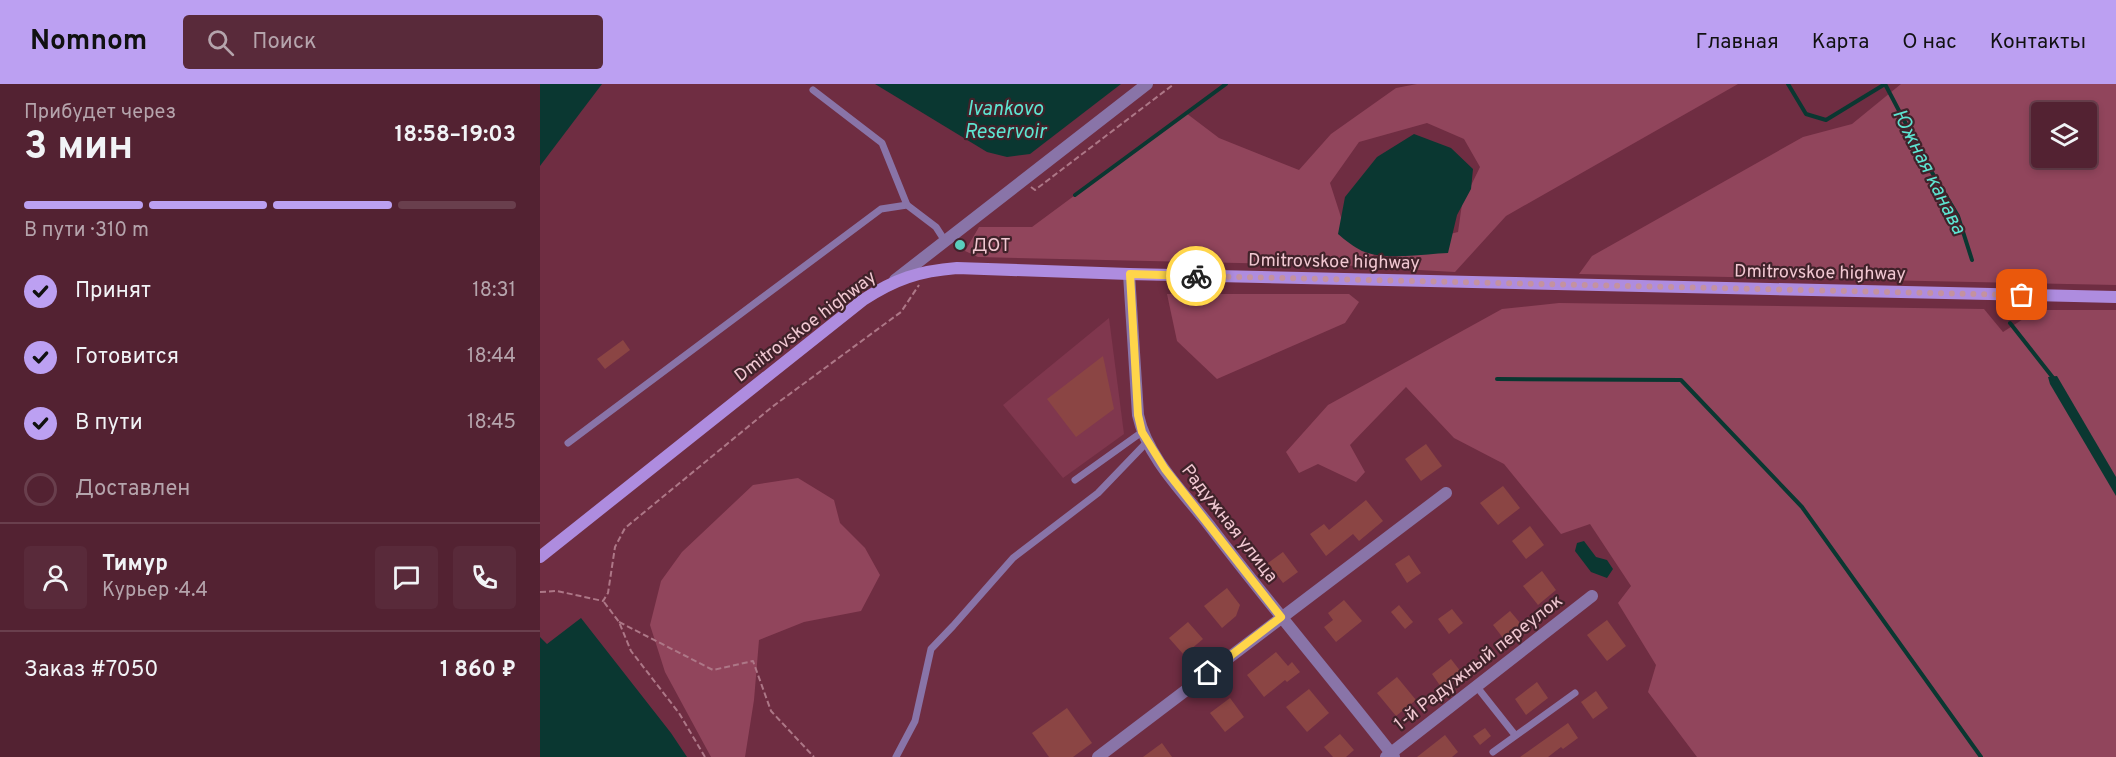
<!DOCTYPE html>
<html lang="ru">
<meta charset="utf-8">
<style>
:root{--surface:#532232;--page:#592a3a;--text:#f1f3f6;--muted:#b5a4ac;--line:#693f4d;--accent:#bca0f2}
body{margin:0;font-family:Overpass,sans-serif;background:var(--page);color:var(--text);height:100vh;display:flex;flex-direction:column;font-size:22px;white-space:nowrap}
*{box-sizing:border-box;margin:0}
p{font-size:20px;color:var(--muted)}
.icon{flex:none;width:33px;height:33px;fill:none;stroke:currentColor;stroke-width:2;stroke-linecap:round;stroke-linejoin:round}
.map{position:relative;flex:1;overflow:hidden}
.drawer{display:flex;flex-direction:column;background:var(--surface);width:540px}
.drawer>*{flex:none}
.fabs{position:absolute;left:1491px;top:18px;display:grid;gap:12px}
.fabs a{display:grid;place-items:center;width:66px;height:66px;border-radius:6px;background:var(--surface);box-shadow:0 3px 9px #0003,0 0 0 2px var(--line);font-size:30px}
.pin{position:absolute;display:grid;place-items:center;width:51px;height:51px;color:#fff;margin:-26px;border-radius:12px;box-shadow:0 3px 9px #0006}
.courier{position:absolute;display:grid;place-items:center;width:60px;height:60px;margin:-30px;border:4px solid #ffd54a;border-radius:50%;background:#fff;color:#222;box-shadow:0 2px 8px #0007}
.head em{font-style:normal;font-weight:700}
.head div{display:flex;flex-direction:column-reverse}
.head{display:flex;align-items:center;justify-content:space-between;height:102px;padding:0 24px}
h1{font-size:39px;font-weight:700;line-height:45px}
.bar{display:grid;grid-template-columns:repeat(4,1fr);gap:9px 6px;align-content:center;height:72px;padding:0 24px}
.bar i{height:8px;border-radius:4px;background:var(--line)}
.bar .active{background:var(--accent)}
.bar p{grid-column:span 4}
.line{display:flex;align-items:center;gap:15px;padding:0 24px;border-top:2px solid var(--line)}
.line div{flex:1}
.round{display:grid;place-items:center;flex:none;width:63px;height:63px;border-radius:6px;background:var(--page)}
ol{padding:0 24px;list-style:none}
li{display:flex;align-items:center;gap:18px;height:66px}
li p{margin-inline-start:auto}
li .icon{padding:6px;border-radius:50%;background:var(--accent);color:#111;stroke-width:4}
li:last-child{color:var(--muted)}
li i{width:33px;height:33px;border:3px solid var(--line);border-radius:50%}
header{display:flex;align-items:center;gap:36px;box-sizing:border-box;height:84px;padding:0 30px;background:var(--accent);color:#111}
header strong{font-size:28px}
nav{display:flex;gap:33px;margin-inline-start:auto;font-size:21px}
.search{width:420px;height:54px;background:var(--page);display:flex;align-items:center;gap:15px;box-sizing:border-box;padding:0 21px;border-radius:6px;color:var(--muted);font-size:22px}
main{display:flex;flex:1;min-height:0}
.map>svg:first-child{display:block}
.built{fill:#80374e}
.green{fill:#91455c;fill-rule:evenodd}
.water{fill:#0a3731}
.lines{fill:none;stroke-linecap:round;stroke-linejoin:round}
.stream{stroke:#0a3731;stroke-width:4}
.building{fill:#8b4544}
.path{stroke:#ad7787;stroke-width:2;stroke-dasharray:6 3;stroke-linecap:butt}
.lane{stroke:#8974a8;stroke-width:7}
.street{stroke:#8974a8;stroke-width:12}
.secondary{stroke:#ae8cdf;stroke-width:12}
.done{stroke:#c492a0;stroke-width:6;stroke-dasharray:0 10.8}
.route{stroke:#ffd54a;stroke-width:8}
.poi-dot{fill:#5acebd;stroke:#40222a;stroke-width:2}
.labels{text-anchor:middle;stroke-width:4.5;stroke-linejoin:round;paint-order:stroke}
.poi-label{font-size:18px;fill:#f1c8d2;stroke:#40222a;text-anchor:start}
.street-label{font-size:18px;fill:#f1c8d2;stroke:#40222a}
.water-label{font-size:20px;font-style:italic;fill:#5de4d1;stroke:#40222a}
</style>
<header>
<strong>Nomnom</strong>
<div class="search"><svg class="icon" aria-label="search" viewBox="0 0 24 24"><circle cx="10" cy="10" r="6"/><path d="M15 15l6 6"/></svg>Поиск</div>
<nav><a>Главная</a><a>Карта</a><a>О нас</a><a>Контакты</a></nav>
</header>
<main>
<section class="drawer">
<div class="head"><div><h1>3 мин</h1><p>Прибудет через</p></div><em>18:58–19:03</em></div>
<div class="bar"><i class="active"></i><i class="active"></i><i class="active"></i><i></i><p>В пути · 310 m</p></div>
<ol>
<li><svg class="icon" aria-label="check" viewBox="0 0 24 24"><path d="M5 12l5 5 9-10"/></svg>Принят<p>18:31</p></li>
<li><svg class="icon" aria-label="check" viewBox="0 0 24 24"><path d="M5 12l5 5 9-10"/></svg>Готовится<p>18:44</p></li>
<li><svg class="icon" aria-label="check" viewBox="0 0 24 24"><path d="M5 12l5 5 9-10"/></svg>В пути<p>18:45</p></li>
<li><i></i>Доставлен</li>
</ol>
<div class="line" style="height:108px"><a class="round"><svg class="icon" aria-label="person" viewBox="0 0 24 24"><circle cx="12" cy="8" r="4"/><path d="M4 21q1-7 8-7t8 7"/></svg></a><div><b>Тимур</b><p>Курьер · 4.4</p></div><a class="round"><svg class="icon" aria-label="chat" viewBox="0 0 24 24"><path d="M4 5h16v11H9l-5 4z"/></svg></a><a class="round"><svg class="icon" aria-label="phone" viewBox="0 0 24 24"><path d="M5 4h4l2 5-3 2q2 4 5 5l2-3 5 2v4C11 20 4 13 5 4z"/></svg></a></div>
<div class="line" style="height:78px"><div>Заказ #7050</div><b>1 860 ₽</b></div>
</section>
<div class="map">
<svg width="1576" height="673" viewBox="0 0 1576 673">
<rect width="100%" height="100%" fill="#6f2d42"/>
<polygon class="built" points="569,234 584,350 523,394 463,321"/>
<g class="green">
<polygon points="877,0 1198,0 966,132 915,188 861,185 855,175 877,158 918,148 922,120 940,83 924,55 887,39 819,58 790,99 809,158 836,167 827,182 438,173 425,167 439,143 492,143 646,29 679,54 759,86 791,50 856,4"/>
<path d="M1361 0H1576V201L1039 190 1052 172 1263 53 1312 40ZM1502 28H1546V74H1502Z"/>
<polygon points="627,210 809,210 819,218 805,239 677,295 637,257"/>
<polygon points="1019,219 1444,225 1463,248 1497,226 1576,226 1576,673 1157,673 1108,608 1116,581 1078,519 1091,502 1050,440 1021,450 964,380 914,354 866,303 810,361 825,388 816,398 778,380 759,389 746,368 788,321 962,225"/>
<polygon points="258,394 294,416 300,439 325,464 340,491 321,527 264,538 219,556 214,616 205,673 171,673 125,588 110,541 121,497 142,468 213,401"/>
</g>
<g class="water">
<polygon points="0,0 62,0 0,82"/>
<polygon points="335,0 581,0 490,70 467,73 447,68"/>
<path d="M874 50 911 64 933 85 931 105 917 131 908 169C881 170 847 177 822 167 814 163 805 156 798 150L805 113 837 73Z"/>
<polygon points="1517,292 1576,393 1576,412 1510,300 1508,293"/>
<polygon points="1044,457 1056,473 1067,476 1073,485 1067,494 1051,488 1035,467 1037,459"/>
<polygon points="41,534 131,649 147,673 0,673 0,553 7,560"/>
</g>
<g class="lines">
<g class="stream">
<polyline points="1248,0 1266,30 1286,36 1345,0"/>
<polyline points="1345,0 1387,80 1418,132 1432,176"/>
<polyline points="535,111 686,0"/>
<polyline points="1470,239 1514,295"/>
<polyline points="957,295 1141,296 1262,423 1441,673"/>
</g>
</g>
<g class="building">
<polygon points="83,256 90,266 65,285 57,275"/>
<polygon points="563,272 574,325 536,353 507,315"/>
<polygon points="886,360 902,382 881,397 865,375"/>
<polygon points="963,402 980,424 958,441 940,419"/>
<polygon points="826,416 843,437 819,457 813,450 786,472 770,450 784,440 789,446"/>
<polygon points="990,442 1004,461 986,475 972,457"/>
<polygon points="743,468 758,488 743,499 728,479"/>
<polygon points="869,471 881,489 867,499 855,480"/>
<polygon points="1002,487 1016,506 998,521 983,502"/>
<polygon points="687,504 700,521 696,532 682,544 664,522"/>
<polygon points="804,516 822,537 796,558 784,543 793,536 788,529"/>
<polygon points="859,521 873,538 865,545 851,528"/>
<polygon points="912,525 923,539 909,550 898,535"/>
<polygon points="970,527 981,540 963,554 953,541"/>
<polygon points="1067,536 1086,562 1067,577 1047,551"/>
<polygon points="648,538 663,555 644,571 629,554"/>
<polygon points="736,568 748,582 752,578 760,588 747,598 745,596 724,613 707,591"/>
<polygon points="911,575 921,588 901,603 892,590"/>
<polygon points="857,593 876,616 856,632 837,609"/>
<polygon points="997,598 1008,614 986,631 975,615"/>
<polygon points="769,605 789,629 767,648 746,623"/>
<polygon points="1056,607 1068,624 1053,635 1041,618"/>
<polygon points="690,614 704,633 685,648 670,629"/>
<polygon points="527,624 552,659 533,673 509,673 492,649"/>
<polygon points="1028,639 1038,654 1023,665 1021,663 1008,673 980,673"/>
<polygon points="945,644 951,652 940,661 933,652"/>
<polygon points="800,650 814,666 806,673 793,673 784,663"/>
<polygon points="905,651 918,668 912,673 877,673"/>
<polygon points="622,659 632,673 603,673"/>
</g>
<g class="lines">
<g class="path">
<polyline points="491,103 495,106 634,0"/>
<polyline points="0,508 17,507 63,517 68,509 75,463 85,444 232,323 361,228 379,201"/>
<polyline points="64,518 79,538 91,567 139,629 165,673"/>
<polyline points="79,538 173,586 213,577 231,627 274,673"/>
</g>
<g class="lane">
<polyline points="273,6 342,59 367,121"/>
<polyline points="28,359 341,125 367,121 396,143 405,157"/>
<polyline points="535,396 602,348"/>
<polyline points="937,603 975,651"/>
<polyline points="953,668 1035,609"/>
<polyline points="356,673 375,637 391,565 413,542 473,474 558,409 608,357"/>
</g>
<g class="street">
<path d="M589 190 598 331C607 373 643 408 669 441 729 520 793 595 854 673"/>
<polyline points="355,196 607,0"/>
<polyline points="558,673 906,409"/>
<polyline points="846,673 1052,512"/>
</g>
<path class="secondary" d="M0 473 323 216C355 195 379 187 417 184L589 190 1576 213"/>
</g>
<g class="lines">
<polyline class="done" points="656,192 1482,211"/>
<polyline class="route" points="656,192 590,190 598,331 602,348 625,385 741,533 668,589"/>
</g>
<circle class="poi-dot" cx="420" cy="161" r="6"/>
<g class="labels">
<g class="poi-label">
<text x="432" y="167">ДОТ</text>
</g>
<g class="street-label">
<text transform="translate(794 177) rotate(1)" y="6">Dmitrovskoe highway</text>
<text transform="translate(1280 188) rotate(1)" y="6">Dmitrovskoe highway</text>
<text transform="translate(265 242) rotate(-37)" y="6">Dmitrovskoe highway</text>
<text transform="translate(690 439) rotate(52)" y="6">Радужная улица</text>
<text transform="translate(938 578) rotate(-38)" y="6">1-й Радужный переулок</text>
</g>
<g class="water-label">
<text x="465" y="31">Ivankovo<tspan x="465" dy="23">Reservoir</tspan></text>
<text transform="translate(1390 87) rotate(63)" y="7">Южная канава</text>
</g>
</g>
</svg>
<div class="fabs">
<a><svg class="icon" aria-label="layers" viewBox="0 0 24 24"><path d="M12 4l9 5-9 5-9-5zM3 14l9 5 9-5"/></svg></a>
</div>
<div class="pin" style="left:1482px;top:211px;background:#ea580c"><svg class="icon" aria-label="bag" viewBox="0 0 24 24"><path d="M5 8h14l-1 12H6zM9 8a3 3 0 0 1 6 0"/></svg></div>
<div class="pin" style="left:668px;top:589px;background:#1f2937"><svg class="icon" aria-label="home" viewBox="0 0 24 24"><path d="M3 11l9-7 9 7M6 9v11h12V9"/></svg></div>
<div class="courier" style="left:656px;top:192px"><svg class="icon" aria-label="bike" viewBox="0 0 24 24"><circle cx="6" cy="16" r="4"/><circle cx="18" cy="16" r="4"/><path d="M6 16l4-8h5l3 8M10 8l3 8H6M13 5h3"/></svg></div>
</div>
</main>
